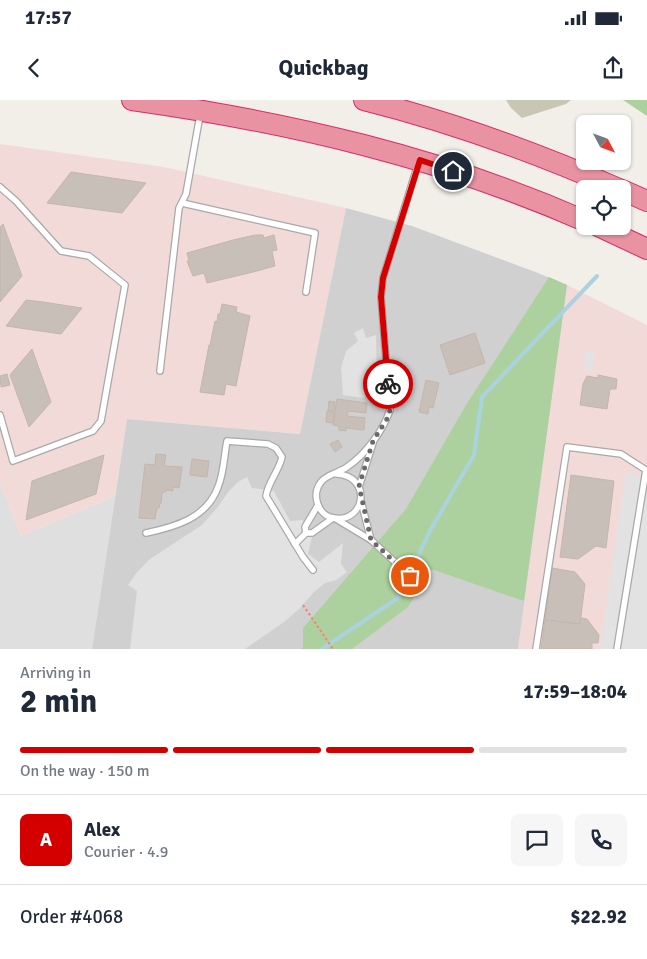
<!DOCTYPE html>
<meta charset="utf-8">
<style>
:root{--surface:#fff;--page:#f6f6f7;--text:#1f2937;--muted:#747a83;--line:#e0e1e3;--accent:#d40000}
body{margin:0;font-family:Signika,sans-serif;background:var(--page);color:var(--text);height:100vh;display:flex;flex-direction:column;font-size:19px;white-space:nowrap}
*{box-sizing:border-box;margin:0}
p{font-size:16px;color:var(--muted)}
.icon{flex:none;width:28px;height:28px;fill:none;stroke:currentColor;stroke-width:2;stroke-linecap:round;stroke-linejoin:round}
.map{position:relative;height:549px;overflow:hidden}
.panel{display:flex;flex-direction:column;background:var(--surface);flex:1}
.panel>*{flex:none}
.needle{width:32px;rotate:131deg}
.buttons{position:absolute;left:576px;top:15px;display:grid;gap:10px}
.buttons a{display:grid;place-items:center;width:55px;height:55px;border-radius:8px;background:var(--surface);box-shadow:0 1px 4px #0004;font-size:25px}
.pin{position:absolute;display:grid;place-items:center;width:42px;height:42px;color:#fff;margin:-21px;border:2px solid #fff;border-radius:50%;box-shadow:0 1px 5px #0007}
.courier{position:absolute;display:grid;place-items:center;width:50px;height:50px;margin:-25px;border:4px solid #d40000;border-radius:50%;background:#fff;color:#222;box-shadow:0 1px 6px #0007}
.overview em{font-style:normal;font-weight:700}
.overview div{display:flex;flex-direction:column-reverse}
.overview{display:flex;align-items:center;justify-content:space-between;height:85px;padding:0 20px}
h1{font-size:32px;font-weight:700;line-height:38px}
.bar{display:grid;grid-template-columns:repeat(4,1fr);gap:8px 5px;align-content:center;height:60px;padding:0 20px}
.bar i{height:6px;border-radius:4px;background:var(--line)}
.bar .on{background:var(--accent)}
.bar p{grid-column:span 4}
.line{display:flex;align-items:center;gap:12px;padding:0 20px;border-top:1px solid var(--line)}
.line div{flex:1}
.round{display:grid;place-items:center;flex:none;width:52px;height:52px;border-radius:8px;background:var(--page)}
.status{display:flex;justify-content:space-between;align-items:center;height:35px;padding:0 25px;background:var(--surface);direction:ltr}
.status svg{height:14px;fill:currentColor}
header{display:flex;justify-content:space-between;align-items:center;height:65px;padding:0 20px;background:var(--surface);font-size:22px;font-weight:700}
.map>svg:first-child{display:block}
.residential{fill:#e0dfdf}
.commercial{fill:#f2dad9}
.religious{fill:#d0d0d0}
.construction{fill:#c7c7b4}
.forest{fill:#add19e}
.parking{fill:#e2e2e2}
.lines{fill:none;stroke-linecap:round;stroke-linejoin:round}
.stream{stroke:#aad3df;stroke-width:4}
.building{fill:#c7bfb8;stroke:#c4b6ab}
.lane-casing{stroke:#a9a9a9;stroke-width:8}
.highway-casing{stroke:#dc2a67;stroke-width:22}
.path{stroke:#fa8072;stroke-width:2;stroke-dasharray:2.5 2.5;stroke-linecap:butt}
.lane{stroke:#fff;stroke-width:5.5}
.highway{stroke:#e892a2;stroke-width:20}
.done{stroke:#6b6a68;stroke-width:5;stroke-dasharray:0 9}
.route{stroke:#d40000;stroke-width:6}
</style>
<div class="status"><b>17:57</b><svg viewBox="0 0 49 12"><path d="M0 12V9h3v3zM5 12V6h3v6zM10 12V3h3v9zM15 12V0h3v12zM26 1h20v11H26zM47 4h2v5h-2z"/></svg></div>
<header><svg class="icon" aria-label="back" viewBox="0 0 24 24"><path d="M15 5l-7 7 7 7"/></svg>Quickbag<svg class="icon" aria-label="share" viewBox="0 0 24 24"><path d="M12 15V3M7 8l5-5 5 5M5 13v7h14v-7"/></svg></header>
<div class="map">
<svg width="647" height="549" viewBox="0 0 647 549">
<rect width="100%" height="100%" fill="#f2efe9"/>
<polygon class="residential" points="0,382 21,436 115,396 92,549 0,549"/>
<g class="commercial">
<polygon points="0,44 164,67 346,108 300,334 127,319 115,396 21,436 0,382"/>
<polygon points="567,185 647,225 647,549 518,549"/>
</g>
<polygon class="religious" points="346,108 412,126 538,173 567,185 518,549 92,549 127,319 300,334"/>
<polygon class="construction" points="506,0 571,0 566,4 522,18 511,8"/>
<g class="forest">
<polygon points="623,0 647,0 647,16"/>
<polygon points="549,177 567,185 524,501 431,469 408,507 352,549 301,549 303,547 303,528 406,409 466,305"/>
</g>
<g class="parking">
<polygon points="363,228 366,238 376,235 377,288 371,289 364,298 343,295 341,268 346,251 358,241 354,233"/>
<polygon points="586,251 595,253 593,271 584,270"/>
<polygon points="626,374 635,374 647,384 647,549 600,549"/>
<polygon points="247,377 252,388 274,391 290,421 302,420 312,437 308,454 319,462 343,443 341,464 347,472 336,480 325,483 314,492 300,508 284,522 245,549 130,549 137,491 128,485 137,472 150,459 202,425 217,408 229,391 238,382"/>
</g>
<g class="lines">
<polyline class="stream" points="322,549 398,498 430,431 474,355 482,297 597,176"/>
</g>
<g class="building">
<polygon points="71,72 146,83 122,113 47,103"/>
<polygon points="3,124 22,176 0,202 0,127"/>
<polygon points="255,135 263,135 264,138 274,135 277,150 272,151 275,166 253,172 207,183 204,173 193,176 187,161 189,161 187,153 233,140"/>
<polygon points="26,200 43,202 82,208 61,234 6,226"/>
<polygon points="222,204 237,207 236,212 250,216 236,286 226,284 224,295 200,292 209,245 210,245 215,221 217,222 218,214 220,214"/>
<polygon points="475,233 485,263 450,275 440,245"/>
<polygon points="32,249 51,302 29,327 10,275"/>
<polygon points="7,274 10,285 1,287 0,276"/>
<polygon points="598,275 617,279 616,289 610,289 607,309 580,305 583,284 587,276 598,278"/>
<polygon points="426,280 439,283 433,308 429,307 428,314 419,312"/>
<polygon points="337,299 367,303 366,313 348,311 347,316 365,318 364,330 346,328 346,331 339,330 339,326 333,325"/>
<polygon points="329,301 335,302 334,311 328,310"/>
<polygon points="327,311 334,311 333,323 326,322"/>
<polygon points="338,340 342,347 335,352 330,344"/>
<polygon points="156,354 166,355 164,366 182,367 179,388 173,387 173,391 168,390 162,393 161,403 160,403 159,408 157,408 155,419 139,418 145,364 155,365"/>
<polygon points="104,355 96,394 26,420 32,381"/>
<polygon points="192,359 209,361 207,377 190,375"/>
<polygon points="571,375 614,381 606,448 596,446 578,459 560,457"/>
<polygon points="552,468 575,472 585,484 580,524 545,520"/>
<polygon points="581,518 587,519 599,535 598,543 592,543 592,549 541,549 545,520 580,524"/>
</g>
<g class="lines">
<g class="lane-casing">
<g id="lane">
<polyline points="0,87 16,101 61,151 89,156 125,185 101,321 93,331 13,361 0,315"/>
<polyline points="182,103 315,133 306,192"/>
<polyline points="160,271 179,108 186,94 200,15"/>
<path d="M337 374C372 376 366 423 334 418 318 416 311 395 321 382 327 374 339 373 347 367 366 354 383 331 390 310L381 197 383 178 418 64"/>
<polyline points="359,387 373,343"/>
<polyline points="361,401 371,440"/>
<polyline points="336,419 371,440 422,487"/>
<path d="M146 433C175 427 207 418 218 387 224 373 224 356 227 341L268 344 276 348 282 357C279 371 268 382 266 396L303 457 313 470"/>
<polyline points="306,433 305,427 318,405"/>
<polyline points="295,444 306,433 312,433 333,418"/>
<polyline points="536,549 567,347 621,354 646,370"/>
<polyline points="617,549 646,370 647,371"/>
</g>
</g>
<g class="highway-casing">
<g id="highway">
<path d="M132 0C288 22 440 57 585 121"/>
<path d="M364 0C452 22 537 53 619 89"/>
<polyline points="622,90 647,101"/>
<polyline points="598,126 647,149"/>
</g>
</g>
<polyline class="path" points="303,505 333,549"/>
<use href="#lane" class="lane"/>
<use href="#highway" class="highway"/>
</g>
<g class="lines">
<polyline class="done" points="388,284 390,310 387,319 373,341 359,386 371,440 410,476"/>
<polyline class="route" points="388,284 381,197 383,178 420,60 453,71"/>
</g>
</svg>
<div class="buttons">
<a><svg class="needle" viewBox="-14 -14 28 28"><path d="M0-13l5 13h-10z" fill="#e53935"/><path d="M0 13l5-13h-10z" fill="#747a83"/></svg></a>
<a><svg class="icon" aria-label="locate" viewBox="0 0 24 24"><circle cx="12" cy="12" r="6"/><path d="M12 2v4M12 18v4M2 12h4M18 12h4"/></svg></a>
</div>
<div class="pin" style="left:410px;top:476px;background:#ea580c"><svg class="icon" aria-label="bag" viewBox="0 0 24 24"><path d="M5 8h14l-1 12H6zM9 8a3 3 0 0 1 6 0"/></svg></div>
<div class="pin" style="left:453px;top:71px;background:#1f2937"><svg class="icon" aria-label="home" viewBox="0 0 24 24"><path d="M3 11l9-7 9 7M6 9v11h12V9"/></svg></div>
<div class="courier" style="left:388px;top:284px"><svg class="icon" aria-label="bike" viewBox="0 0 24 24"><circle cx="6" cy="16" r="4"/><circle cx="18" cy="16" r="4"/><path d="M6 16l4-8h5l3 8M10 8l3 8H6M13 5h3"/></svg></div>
</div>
<section class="panel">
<div class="overview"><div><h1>2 min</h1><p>Arriving in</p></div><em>17:59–18:04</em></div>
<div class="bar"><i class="on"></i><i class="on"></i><i class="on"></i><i></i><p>On the way · 150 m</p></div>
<div class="line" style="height:90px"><b class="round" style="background:var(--accent);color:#fff">A</b><div><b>Alex</b><p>Courier · 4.9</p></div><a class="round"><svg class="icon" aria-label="chat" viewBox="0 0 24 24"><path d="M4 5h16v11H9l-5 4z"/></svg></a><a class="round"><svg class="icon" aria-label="phone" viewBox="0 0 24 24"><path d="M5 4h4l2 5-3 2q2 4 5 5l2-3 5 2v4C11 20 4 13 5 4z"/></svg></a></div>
<div class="line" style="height:65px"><div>Order #4068</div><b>$22.92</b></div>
</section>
